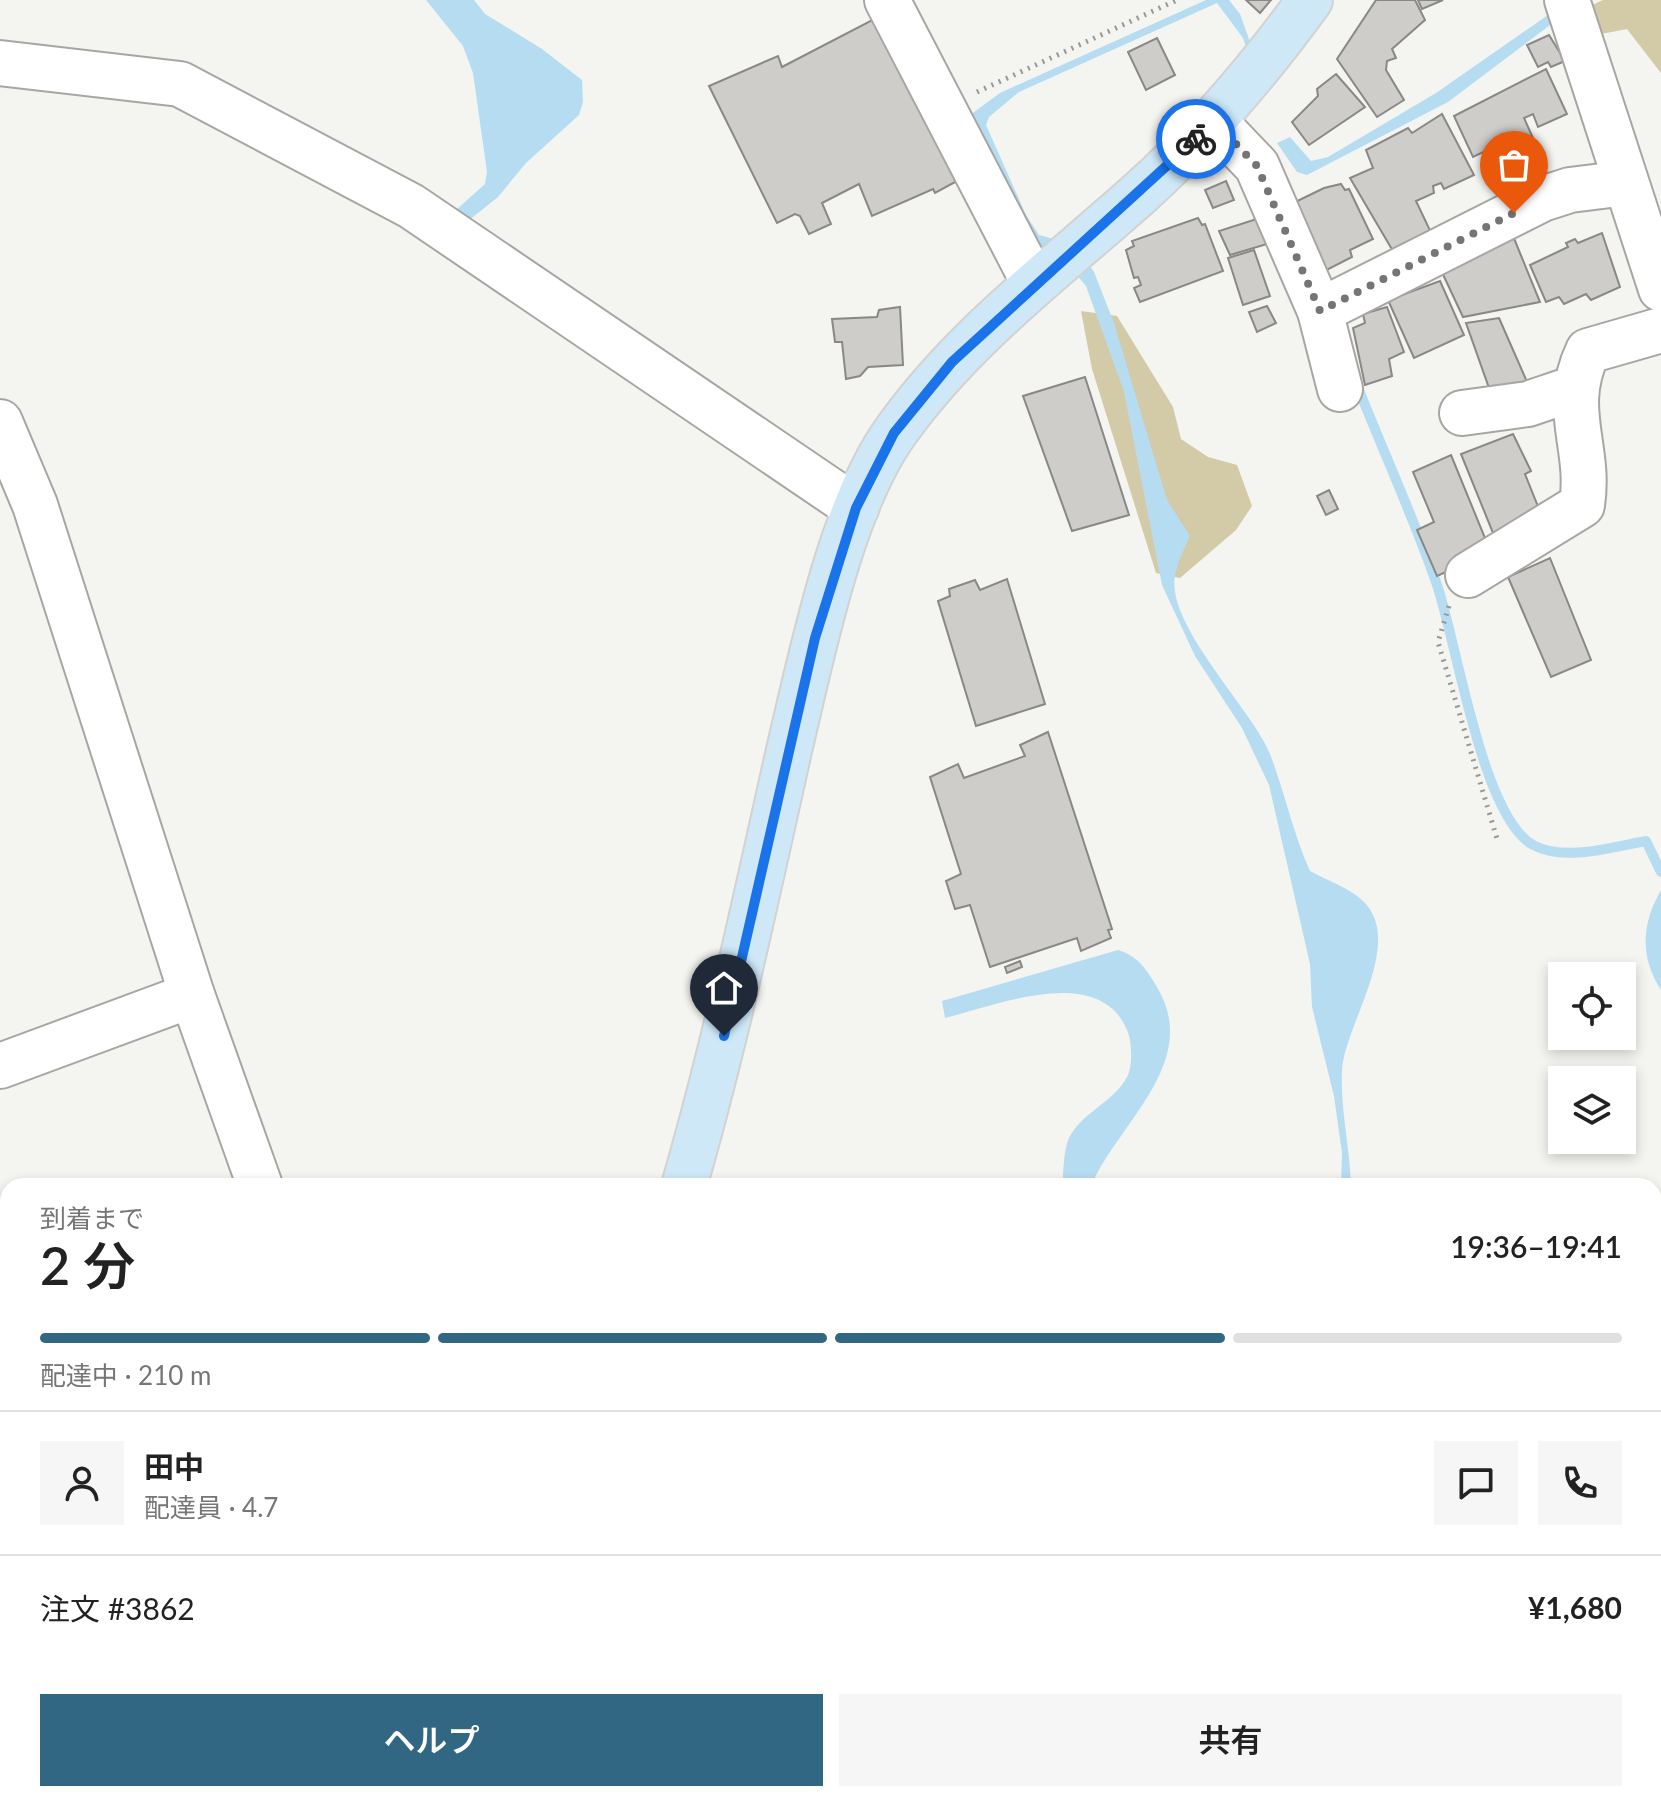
<!DOCTYPE html>
<html lang="ja">
<meta charset="utf-8">
<style>
:root{--surface:#fff;--page:#f6f6f6;--text:#222;--muted:#767676;--line:#e0e0e0;--accent:#326783}
body{margin:0;font-family:Lato,"Noto Sans JP",sans-serif;background:var(--page);color:var(--text);height:100vh;display:flex;flex-direction:column;font-size:30px;white-space:nowrap}
*{box-sizing:border-box;margin:0}
p{font-size:26px;color:var(--muted)}
.icon{flex:none;width:44px;height:44px;fill:none;stroke:currentColor;stroke-width:2;stroke-linecap:round;stroke-linejoin:round}
.map{position:relative;flex:1;overflow:hidden}
.details{position:absolute;left:0px;top:1178px;width:1662px;height:624px;display:flex;flex-direction:column;background:var(--surface);border-radius:24px 24px 0 0;box-shadow:0 4px 12px #0003}
.details>*{flex:none}
.fabs{position:absolute;left:1548px;top:962px;display:grid;gap:16px}
.fabs a{display:grid;place-items:center;width:88px;height:88px;border-radius:0px;background:var(--surface);box-shadow:0 4px 12px #0003;font-size:40px}
.pin{position:absolute;display:grid;place-items:center;width:68px;height:68px;color:#fff;margin:-82px -34px;border-radius:50% 50% 50% 0;rotate:-45deg;box-shadow:0 0 8px #0007}
.pin .icon{rotate:45deg}
.courier{position:absolute;display:grid;place-items:center;width:80px;height:80px;margin:-40px;border:6px solid #1a73e8;border-radius:50%;background:#fff;color:#222;box-shadow:0 2px 10px #0007}
.headline em{font-style:normal;font-weight:600}
.headline div{display:flex;flex-direction:column-reverse}
.headline{display:flex;align-items:center;justify-content:space-between;height:136px;padding:0 40px}
h1{font-size:52px;font-weight:600;line-height:60px}
.bar{display:grid;grid-template-columns:repeat(4,1fr);gap:12px 8px;align-content:center;height:96px;padding:0 40px}
.bar i{height:10px;border-radius:6px;background:var(--line)}
.bar .on{background:var(--accent)}
.bar p{grid-column:span 4}
.line{display:flex;align-items:center;gap:20px;padding:0 40px;border-top:2px solid var(--line)}
.line div{flex:1}
.round{display:grid;place-items:center;flex:none;width:84px;height:84px;border-radius:0px;background:var(--page)}
.action{display:flex;gap:16px;margin-top:auto;padding:16px 40px}
.action a{flex:1;height:92px;border-radius:0px;background:var(--accent);color:#fff;font-size:32px;font-weight:600;line-height:92px;text-align:center}
.action a+a{background:var(--page);color:var(--text)}
.map>svg:first-child{display:block}
.green{fill:#d3caa8}
.water{fill:#b6dcf2}
.lines{fill:none;stroke-linecap:round;stroke-linejoin:round}
.stream{stroke:#b6dcf2;stroke-width:10}
.building{fill:#cecdca;stroke:#898886;stroke-width:2}
.minor-casing{stroke:#a7a6a3;stroke-width:48}
.major-casing{stroke:#d2d2d1;stroke-width:48}
.path{stroke:#989895;stroke-width:5;stroke-dasharray:2 6;stroke-linecap:butt}
.minor{stroke:#fff;stroke-width:44}
.major{stroke:#cee8f8;stroke-width:44}
.done{stroke:#757573;stroke-width:8;stroke-dasharray:0 14.4}
.route{stroke:#1a73e8;stroke-width:10}
</style>
<div class="map">
<svg width="1661" height="1802" viewBox="0 0 1661 1802">
<rect width="100%" height="100%" fill="#f4f4f0"/>
<g class="green">
<polygon points="1603,0 1661,0 1661,73 1627,29 1601,34 1588,7"/>
<polygon points="1081,311 1117,316 1173,407 1181,439 1208,457 1237,465 1252,506 1236,530 1180,578 1156,573 1092,369"/>
</g>
<g class="water">
<polygon points="426,0 474,0 485,14 542,49 582,80 583,102 579,115 526,163 498,197 463,225 456,210 485,184 487,172 473,73 463,46"/>
<path d="M1206 0H1229L1240 14 1268 92 1262 94 1243 38 1217 3 1019 92 989 117 986 125 1026 215 1039 235 1076 245 1094 272 1114 323 1167 500 1190 536C1185 548 1177 562 1175 576 1166 625 1252 709 1270 754 1285 793 1293 833 1310 871 1328 881 1348 887 1363 901 1406 942 1344 1026 1342 1070 1340 1108 1350 1148 1351 1186H1341L1342 1153 1334 1096 1312 1007 1310 964 1269 785 1242 728 1195 656 1162 585 1124 392 1086 286 1065 261 1034 244 970 115 1000 93Z"/>
<polygon points="1548,15 1554,22 1448,102 1307,175 1297,172 1277,143 1290,137 1311,161 1328,157 1436,93"/>
<path d="M1661 890V990C1639 956 1642 923 1661 890Z"/>
<path d="M1118 950C1138 956 1147 970 1157 987 1202 1062 1118 1123 1091 1186H1062C1064 1171 1063 1151 1069 1138 1081 1113 1114 1102 1127 1077 1133 1066 1132 1041 1127 1030 1099 963 997 1005 945 1018L942 1001Z"/>
</g>
<g class="lines">
<path class="stream" d="M1357 385C1383 451 1413 516 1436 582 1456 637 1481 816 1533 845 1565 862 1612 847 1646 841L1661 872"/>
</g>
<g class="building">
<polygon points="1246,0 1271,0 1260,13"/>
<polygon points="1376,0 1415,0 1425,20 1392,49 1396,58 1387,61 1386,70 1404,100 1377,117 1337,59"/>
<polygon points="1418,0 1443,0 1422,9"/>
<polygon points="878,17 957,181 935,193 933,189 872,216 859,184 822,203 831,224 809,234 800,216 795,214 777,223 709,86 778,56 782,67"/>
<polygon points="1549,35 1565,61 1551,67 1548,62 1538,67 1527,45"/>
<polygon points="1157,38 1175,75 1146,90 1128,52"/>
<polygon points="1546,69 1567,114 1538,127 1533,114 1524,118 1533,138 1514,147 1511,139 1473,157 1454,116"/>
<polygon points="1336,74 1365,107 1309,145 1292,122 1318,96 1317,89"/>
<polygon points="1442,114 1474,175 1444,189 1441,183 1433,186 1434,193 1416,201 1436,243 1400,263 1350,178 1373,168 1366,150 1408,128 1412,133"/>
<polygon points="1226,181 1234,200 1213,208 1205,190"/>
<polygon points="1341,184 1345,190 1349,189 1373,239 1350,250 1352,257 1317,275 1283,208 1324,188"/>
<polygon points="1266,216 1277,241 1230,255 1219,231"/>
<polygon points="1198,218 1202,225 1205,224 1223,271 1140,302 1134,288 1141,285 1138,277 1134,278 1126,250 1134,246 1132,241"/>
<polygon points="1511,231 1540,302 1463,317 1439,266"/>
<polygon points="1602,233 1620,287 1591,300 1586,294 1564,304 1559,297 1546,302 1530,265 1568,247 1566,243 1575,239 1578,243"/>
<polygon points="1254,250 1270,296 1243,305 1228,258"/>
<polygon points="1440,281 1464,335 1414,358 1388,300"/>
<polygon points="1267,306 1276,323 1257,332 1249,312"/>
<polygon points="900,307 903,365 868,367 860,376 846,379 842,342 835,342 832,319 877,317 879,310"/>
<polygon points="1387,307 1404,352 1389,359 1392,376 1365,385 1353,328 1365,323 1363,314"/>
<polygon points="1499,318 1531,391 1494,402 1466,323"/>
<polygon points="1085,377 1129,515 1072,531 1023,396"/>
<polygon points="1513,434 1531,471 1525,474 1539,509 1513,521 1514,526 1493,533 1461,454"/>
<polygon points="1451,455 1487,543 1476,559 1437,576 1417,530 1434,522 1413,472"/>
<polygon points="1329,490 1338,509 1326,515 1317,496"/>
<polygon points="1550,558 1591,660 1551,677 1508,577"/>
<polygon points="1007,579 1045,704 976,726 938,601 950,596 949,589 975,580 980,590"/>
<polygon points="1048,732 1112,929 1108,930 1111,938 1081,951 1077,938 990,967 970,905 955,909 946,881 961,874 930,777 958,764 964,778 1025,756 1020,745"/>
<polygon points="1020,961 1022,967 1007,973 1005,967"/>
</g>
<g class="lines">
<g class="minor-casing">
<g id="minor">
<polyline points="887,0 1034,283"/>
<polyline points="1567,0 1661,289"/>
<polyline points="0,63 180,84 411,206 856,508"/>
<polyline points="1214,121 1257,166 1320,311 1340,389"/>
<polyline points="1320,311 1542,199 1570,190 1626,183"/>
<polyline points="1462,413 1528,404 1575,388"/>
<polyline points="0,422 35,505 192,995 260,1186"/>
<path d="M1468 575 1582 505C1591 446 1560 410 1588 351L1661 330"/>
<polyline points="0,1066 192,995"/>
<polyline points="0,1739 8,1736"/>
<polyline points="142,1794 147,1802"/>
<polyline points="1631,1794 1631,1802"/>
</g>
</g>
<g class="major-casing">
<g id="major">
<path d="M684 1186C726 1041 757 893 790 746 812 654 841 507 896 431 963 337 1055 269 1140 193 1204 135 1259 70 1310 0"/>
<polyline points="436,1802 440,1794"/>
</g>
</g>
<g class="path">
<polyline points="977,92 1177,0"/>
<polyline points="1449,606 1438,642 1498,842"/>
<polyline points="1654,1630 1661,1626"/>
</g>
<use href="#minor" class="minor"/>
<use href="#major" class="major"/>
</g>
<g class="lines">
<polyline class="done" points="1196,139 1214,121 1257,166 1320,311 1514,213"/>
<polyline class="route" points="724,1036 815,638 856,508 894,433 952,362 1196,139"/>
</g>
</svg>
<div class="fabs">
<a><svg class="icon" aria-label="locate" viewBox="0 0 24 24"><circle cx="12" cy="12" r="6"/><path d="M12 2v4M12 18v4M2 12h4M18 12h4"/></svg></a>
<a><svg class="icon" aria-label="layers" viewBox="0 0 24 24"><path d="M12 4l9 5-9 5-9-5zM3 14l9 5 9-5"/></svg></a>
</div>
<div class="pin" style="left:1514px;top:213px;background:#ea580c"><svg class="icon" aria-label="bag" viewBox="0 0 24 24"><path d="M5 8h14l-1 12H6zM9 8a3 3 0 0 1 6 0"/></svg></div>
<div class="pin" style="left:724px;top:1036px;background:#1f2937"><svg class="icon" aria-label="home" viewBox="0 0 24 24"><path d="M3 11l9-7 9 7M6 9v11h12V9"/></svg></div>
<div class="courier" style="left:1196px;top:139px"><svg class="icon" aria-label="bike" viewBox="0 0 24 24"><circle cx="6" cy="16" r="4"/><circle cx="18" cy="16" r="4"/><path d="M6 16l4-8h5l3 8M10 8l3 8H6M13 5h3"/></svg></div>
<section class="details">
<div class="headline"><div><h1>2 分</h1><p>到着まで</p></div><em>19:36–19:41</em></div>
<div class="bar"><i class="on"></i><i class="on"></i><i class="on"></i><i></i><p>配達中 · 210 m</p></div>
<div class="line" style="height:144px"><a class="round"><svg class="icon" aria-label="person" viewBox="0 0 24 24"><circle cx="12" cy="8" r="4"/><path d="M4 21q1-7 8-7t8 7"/></svg></a><div><b>田中</b><p>配達員 · 4.7</p></div><a class="round"><svg class="icon" aria-label="chat" viewBox="0 0 24 24"><path d="M4 5h16v11H9l-5 4z"/></svg></a><a class="round"><svg class="icon" aria-label="phone" viewBox="0 0 24 24"><path d="M5 4h4l2 5-3 2q2 4 5 5l2-3 5 2v4C11 20 4 13 5 4z"/></svg></a></div>
<div class="line" style="height:104px"><div>注文 #3862</div><b>¥1,680</b></div>
<div class="action"><a>ヘルプ</a><a>共有</a></div>
</section>
</div>
